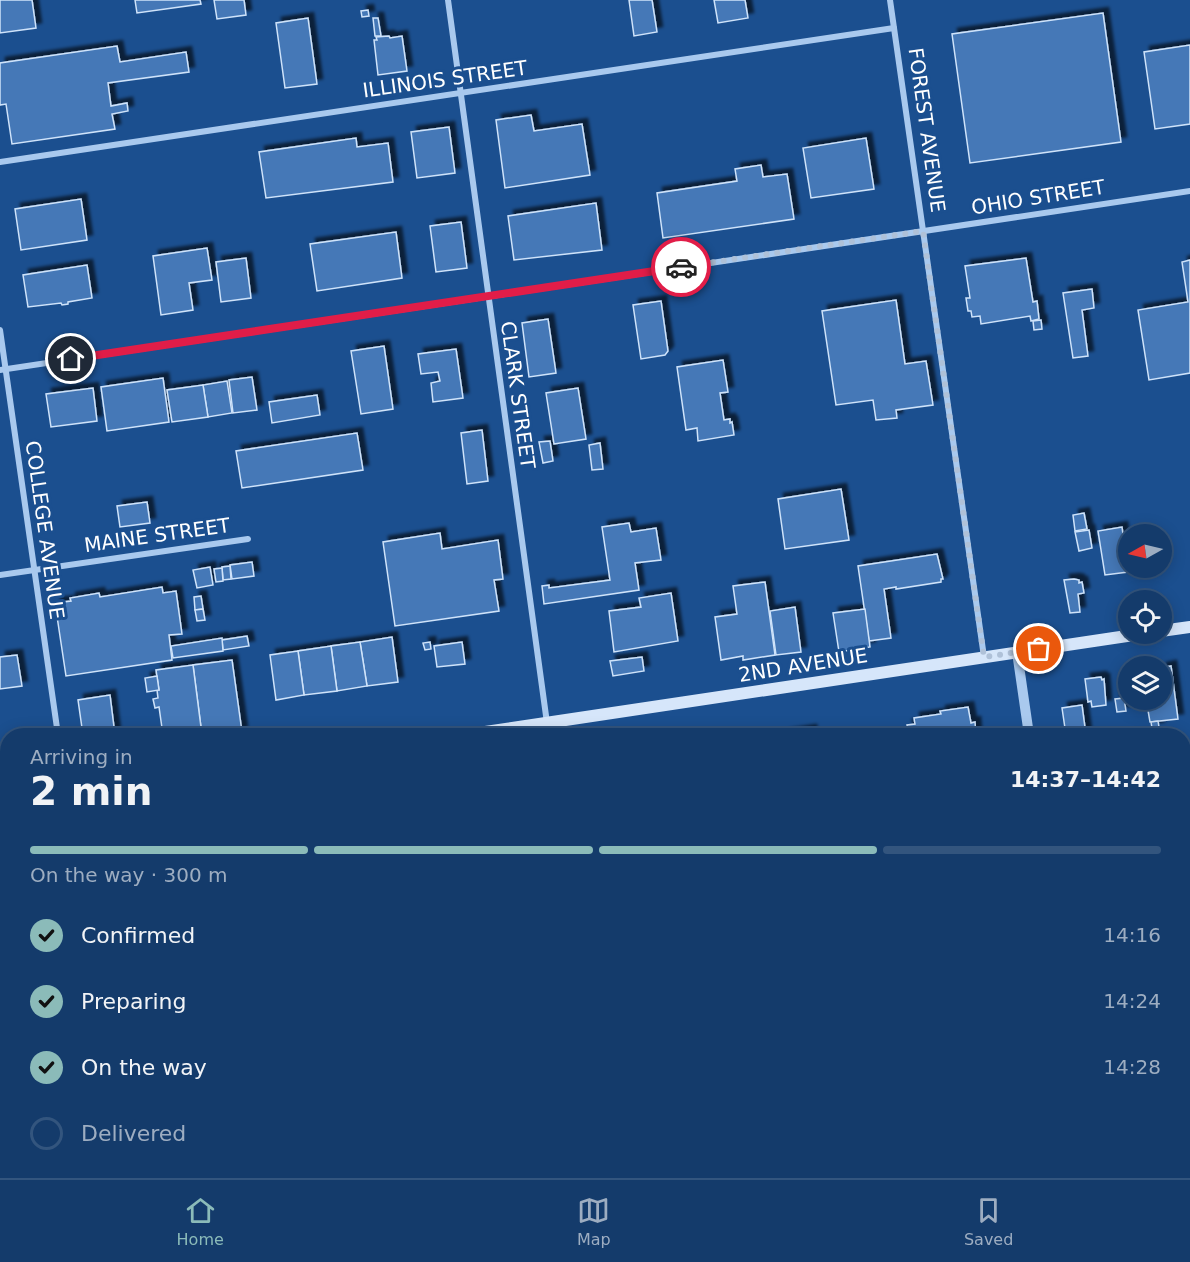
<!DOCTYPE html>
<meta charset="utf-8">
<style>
:root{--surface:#143b6b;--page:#214673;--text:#f1f3f6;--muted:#9dadc1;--line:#33557e;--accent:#8bbbb9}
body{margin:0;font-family:"DejaVu Sans",sans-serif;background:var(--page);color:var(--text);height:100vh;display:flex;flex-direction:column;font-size:22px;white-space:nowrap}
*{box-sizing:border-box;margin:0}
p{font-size:20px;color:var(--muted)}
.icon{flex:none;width:33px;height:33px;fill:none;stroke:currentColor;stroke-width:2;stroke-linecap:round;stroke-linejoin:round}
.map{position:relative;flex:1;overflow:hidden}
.drawer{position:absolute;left:0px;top:728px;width:1191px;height:452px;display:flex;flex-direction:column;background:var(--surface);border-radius:24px 24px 0 0;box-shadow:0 3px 15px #0003,0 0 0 2px var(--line)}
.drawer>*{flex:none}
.needle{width:39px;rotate:262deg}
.fabs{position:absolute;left:1118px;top:524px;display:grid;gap:12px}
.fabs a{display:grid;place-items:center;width:54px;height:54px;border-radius:50%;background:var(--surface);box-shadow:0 3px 15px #0003,0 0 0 2px var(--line);font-size:30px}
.pin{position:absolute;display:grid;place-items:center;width:51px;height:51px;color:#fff;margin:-26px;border:3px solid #fff;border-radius:50%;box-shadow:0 2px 6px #0007}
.courier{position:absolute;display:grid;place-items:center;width:60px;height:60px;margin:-30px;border:4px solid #e11d48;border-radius:50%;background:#fff;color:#222;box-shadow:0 2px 8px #0007}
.head em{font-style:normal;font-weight:800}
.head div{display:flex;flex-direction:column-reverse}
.head{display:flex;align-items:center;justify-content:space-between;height:102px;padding:0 30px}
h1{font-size:39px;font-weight:800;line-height:45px}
.bar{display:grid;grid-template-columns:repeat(4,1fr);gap:9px 6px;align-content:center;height:72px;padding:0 30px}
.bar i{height:8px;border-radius:4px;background:var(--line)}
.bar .active{background:var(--accent)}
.bar p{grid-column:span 4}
ol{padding:0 30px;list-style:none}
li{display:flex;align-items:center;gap:18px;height:66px}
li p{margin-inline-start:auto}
li .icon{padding:6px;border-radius:50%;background:var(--accent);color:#111;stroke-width:4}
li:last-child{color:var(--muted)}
li i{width:33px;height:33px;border:3px solid var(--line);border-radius:50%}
.tabs{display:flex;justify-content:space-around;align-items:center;height:84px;border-top:2px solid var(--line);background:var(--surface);font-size:16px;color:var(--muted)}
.tabs a{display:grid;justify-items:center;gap:3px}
.tabs .active{color:var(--accent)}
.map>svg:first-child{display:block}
.park{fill:url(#park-dots)}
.building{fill:#4478b7;stroke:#cfe3fa;stroke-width:1.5;filter:url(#shadow)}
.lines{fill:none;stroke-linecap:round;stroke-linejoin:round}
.minor{stroke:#a9c9ee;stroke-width:6}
.tertiary{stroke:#a9c9ee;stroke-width:10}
.secondary{stroke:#d6e6fa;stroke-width:12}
.done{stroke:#afc1d8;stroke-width:6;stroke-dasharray:0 10.8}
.route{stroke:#e11d48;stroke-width:8}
.labels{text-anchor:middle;stroke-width:6;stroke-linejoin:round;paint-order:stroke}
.street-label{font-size:20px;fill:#fff;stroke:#1b4f8f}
</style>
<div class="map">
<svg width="1190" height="1178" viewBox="0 0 1190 1178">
<defs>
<pattern id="park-dots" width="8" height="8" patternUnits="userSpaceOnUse" patternTransform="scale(1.5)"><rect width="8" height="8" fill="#2e69ad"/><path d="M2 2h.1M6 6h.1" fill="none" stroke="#4d80b9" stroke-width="1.8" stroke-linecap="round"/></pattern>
<filter id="shadow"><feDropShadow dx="5.5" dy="-5.5" stdDeviation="1.5" flood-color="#0009"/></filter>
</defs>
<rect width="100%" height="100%" fill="#1b4f8f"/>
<polygon class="park" points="548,1172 735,1172 736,1178 549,1178"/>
<g class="building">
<polygon points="0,0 32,0 36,28 0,33"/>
<polygon points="135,0 200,0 201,4 137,13"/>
<polygon points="214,0 244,0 246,15 217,19"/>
<polygon points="629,0 652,0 657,32 634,36"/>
<polygon points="714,0 745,0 748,18 718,23"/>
<polygon points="368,10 369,16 362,17 361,11"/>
<polygon points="1103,13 1121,142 970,163 952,34"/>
<polygon points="308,18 317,84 285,88 276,23"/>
<polygon points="373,18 378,18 381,36 375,36"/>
<polygon points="389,36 390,38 402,36 407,71 378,75 374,40 377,40 376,37"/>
<polygon points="1190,45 1190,124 1155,129 1144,52"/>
<polygon points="117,46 120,62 186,52 189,72 108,83 111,106 127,103 128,111 112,114 115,129 12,144 6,104 0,105 0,63"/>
<polygon points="531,115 534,131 582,124 590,175 505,188 496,120"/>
<polygon points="449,127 455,173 417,178 411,132"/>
<polygon points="356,138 357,147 388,143 393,182 266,198 259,152"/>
<polygon points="866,138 874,189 811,198 803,148"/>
<polygon points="761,165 763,177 787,174 794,219 663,238 657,193 737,181 735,169"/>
<polygon points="81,199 87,240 21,250 15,209"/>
<polygon points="596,203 602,250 514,260 508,216"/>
<polygon points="461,222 467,268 436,272 430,226"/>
<polygon points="396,232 402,278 317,291 310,244"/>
<polygon points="207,248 212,280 189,283 193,310 161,315 153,256"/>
<polygon points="246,258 251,298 221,302 216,262"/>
<polygon points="1026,258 1033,302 1037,301 1039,319 1031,321 1030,316 981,324 980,316 972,317 971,311 968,311 966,298 970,298 965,266"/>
<polygon points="1190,260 1190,373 1149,380 1138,310 1188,302 1182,262"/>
<polygon points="87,265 92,298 68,302 68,304 62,305 61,303 28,307 23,275"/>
<polygon points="1092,289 1094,308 1082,310 1088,356 1073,358 1063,293"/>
<polygon points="896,300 905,364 926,361 933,405 896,410 897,418 876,420 873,400 836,405 822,311"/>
<polygon points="661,301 668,351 665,355 641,359 633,305"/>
<polygon points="548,319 556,373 529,377 522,323"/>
<polygon points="1041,320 1042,329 1034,330 1033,321"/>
<polygon points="384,346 393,409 361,414 351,351"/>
<polygon points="456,349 463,398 433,402 431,383 440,381 438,372 421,374 418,354"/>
<polygon points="723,360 728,392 720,393 724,420 730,419 730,423 732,422 734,435 698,441 697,428 686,430 677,367"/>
<polygon points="252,377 257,410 233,413 229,380"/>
<polygon points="163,378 169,422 107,431 101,387"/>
<polygon points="227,381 232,413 208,417 203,385"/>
<polygon points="203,385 208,417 172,422 167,390"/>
<polygon points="93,388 97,421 51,427 46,394"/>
<polygon points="578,388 586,439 554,444 546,393"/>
<polygon points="317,395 320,415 272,423 269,402"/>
<polygon points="482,430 488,481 467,484 461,433"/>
<polygon points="357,433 363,470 242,488 236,451"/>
<polygon points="550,441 553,461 543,463 539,442"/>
<polygon points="600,443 603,469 592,470 589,445"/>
<polygon points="841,489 849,540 785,549 778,499"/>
<polygon points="147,502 150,523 120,527 117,506"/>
<polygon points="1084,513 1087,529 1075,531 1073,515"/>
<polygon points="629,523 631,532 656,528 661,560 635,563 639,590 544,604 542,586 549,585 549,588 610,580 602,527"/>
<polygon points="1122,527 1128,572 1105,575 1098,531"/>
<polygon points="1089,530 1092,548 1079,551 1075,532"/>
<polygon points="440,533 442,549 498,540 503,579 494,580 499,611 395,626 383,542"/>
<polygon points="937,554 943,579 941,579 941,582 896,589 896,587 884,589 891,638 869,641 858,566"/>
<polygon points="252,562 254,576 232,579 230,565"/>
<polygon points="230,566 231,579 223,580 222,567"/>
<polygon points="210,567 213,585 197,588 193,570"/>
<polygon points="222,568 223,581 216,582 214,569"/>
<polygon points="1074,579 1079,580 1079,583 1082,582 1084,593 1078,594 1080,612 1070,613 1064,580"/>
<polygon points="765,582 775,655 743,660 743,656 721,660 715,617 737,614 733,586"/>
<polygon points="162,587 163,593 176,591 182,634 169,635 172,660 66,676 55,603 71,601 70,598 99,593 100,597"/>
<polygon points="671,593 678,641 614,652 609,611 641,607 639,598"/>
<polygon points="201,596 203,609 195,610 194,597"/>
<polygon points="795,607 801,652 776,655 770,611"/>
<polygon points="203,609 205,620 197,621 195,610"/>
<polygon points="865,609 870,647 839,652 833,613"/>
<polygon points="247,636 249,646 223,650 222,640"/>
<polygon points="392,637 398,682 367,686 360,642"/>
<polygon points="222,638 223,651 173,658 171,646"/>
<polygon points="360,642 367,686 337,691 331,646"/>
<polygon points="430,642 431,649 425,650 423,643"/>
<polygon points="462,642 465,664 437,667 434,646"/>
<polygon points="331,646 337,691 304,695 298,651"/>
<polygon points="298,651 304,695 276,700 270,655"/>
<polygon points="17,655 22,686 0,689 0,657"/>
<polygon points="642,657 644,671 613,676 610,661"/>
<polygon points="232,660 242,732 202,735 193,665"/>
<polygon points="193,665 202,735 163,735 159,707 155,708 153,699 158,698 157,690 159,690 156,670"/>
<polygon points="1171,666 1178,719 1150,722 1146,699 1161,699 1161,668"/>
<polygon points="157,676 159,690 147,692 145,678"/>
<polygon points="1101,677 1102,680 1104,679 1106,705 1092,707 1091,701 1088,702 1085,679"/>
<polygon points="110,695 115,735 83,735 78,700"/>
<polygon points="1124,698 1126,711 1117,712 1115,699"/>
<polygon points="1082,705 1086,735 1066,735 1062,708"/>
<polygon points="968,707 971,723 975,722 976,735 909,735 907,725 915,724 914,718 941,714 940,711"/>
<polygon points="1158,721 1159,727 1152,728 1151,722"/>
<polygon points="811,730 812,735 786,735 785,734"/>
<polygon points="8,827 8,853 2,854 0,828"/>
<polygon points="1190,869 1190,900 1184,901 1184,870"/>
<polygon points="1190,1123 1190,1131 1184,1132 1184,1125"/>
<polygon points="0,1141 2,1144 8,1143 9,1172 0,1173"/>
<polygon points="761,1172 785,1172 786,1175 781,1175 781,1178 762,1178"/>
<polygon points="841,1172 842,1178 825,1178 825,1173"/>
<polygon points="1013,1172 1024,1172 1024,1177 1013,1178"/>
<polygon points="1047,1172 1048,1178 1033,1178 1032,1174"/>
<polygon points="1143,1172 1146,1172 1146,1178 1120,1178 1119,1176 1124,1175"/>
</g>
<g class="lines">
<g class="minor">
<polyline points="448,0 547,723"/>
<polyline points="890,0 984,657"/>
<polyline points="0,162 894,28"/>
<polyline points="0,330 58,735"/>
<polyline points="0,370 1190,191"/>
<polyline points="0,575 248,539"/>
<polyline points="1184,938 1190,937"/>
<polyline points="119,1172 120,1178"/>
<polyline points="540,1172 541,1178"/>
<polyline points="740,1172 741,1178"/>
<polyline points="870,1172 871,1178"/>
<polyline points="351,1178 395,1172"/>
</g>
<g class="tertiary">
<polyline points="1017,652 1029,735"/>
<polyline points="1091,1172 1092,1178"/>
</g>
<g class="secondary">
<polyline points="1161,631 1190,627"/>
<polyline points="465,735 1147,633"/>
<polyline points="0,804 8,803"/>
</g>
</g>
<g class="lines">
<polyline class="done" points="681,267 923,231 984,657 1039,649"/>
<polyline class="route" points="71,359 681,267"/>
</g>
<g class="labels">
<g class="street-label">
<text transform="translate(445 79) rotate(-8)" y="7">ILLINOIS STREET</text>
<text transform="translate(927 130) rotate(82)" y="7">FOREST AVENUE</text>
<text transform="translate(1038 197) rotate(-9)" y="7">OHIO STREET</text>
<text transform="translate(518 395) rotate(82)" y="7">CLARK STREET</text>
<text transform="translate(45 530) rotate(82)" y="7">COLLEGE AVENUE</text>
<text transform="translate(157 535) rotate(-8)" y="7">MAINE STREET</text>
<text transform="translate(803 665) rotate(-9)" y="7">2ND AVENUE</text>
</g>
</g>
</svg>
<div class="fabs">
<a><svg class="needle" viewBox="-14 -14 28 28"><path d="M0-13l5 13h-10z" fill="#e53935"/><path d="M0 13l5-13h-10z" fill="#9dadc1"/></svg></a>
<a><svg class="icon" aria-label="locate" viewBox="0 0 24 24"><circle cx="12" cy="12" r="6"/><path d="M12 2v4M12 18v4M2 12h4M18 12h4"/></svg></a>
<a><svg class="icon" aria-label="layers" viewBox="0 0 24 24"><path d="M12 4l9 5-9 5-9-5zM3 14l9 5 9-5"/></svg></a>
</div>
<div class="pin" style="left:1039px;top:649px;background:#ea580c"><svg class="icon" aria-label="bag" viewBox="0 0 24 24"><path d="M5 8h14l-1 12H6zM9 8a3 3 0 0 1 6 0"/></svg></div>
<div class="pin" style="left:71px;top:359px;background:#1f2937"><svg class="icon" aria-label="home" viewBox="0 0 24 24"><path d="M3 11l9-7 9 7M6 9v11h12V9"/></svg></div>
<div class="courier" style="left:681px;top:267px"><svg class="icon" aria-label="car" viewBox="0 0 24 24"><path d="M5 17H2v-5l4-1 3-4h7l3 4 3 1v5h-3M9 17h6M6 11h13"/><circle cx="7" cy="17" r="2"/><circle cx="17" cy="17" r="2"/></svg></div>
<section class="drawer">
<div class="head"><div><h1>2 min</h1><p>Arriving in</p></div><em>14:37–14:42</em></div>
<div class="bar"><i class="active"></i><i class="active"></i><i class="active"></i><i></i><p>On the way · 300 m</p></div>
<ol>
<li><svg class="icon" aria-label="check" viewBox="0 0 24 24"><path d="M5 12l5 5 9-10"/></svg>Confirmed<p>14:16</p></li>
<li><svg class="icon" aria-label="check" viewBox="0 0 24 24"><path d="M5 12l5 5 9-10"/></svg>Preparing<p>14:24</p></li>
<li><svg class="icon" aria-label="check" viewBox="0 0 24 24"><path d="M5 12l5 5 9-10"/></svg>On the way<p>14:28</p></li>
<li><i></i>Delivered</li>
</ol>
</section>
</div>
<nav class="tabs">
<a class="active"><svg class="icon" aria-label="home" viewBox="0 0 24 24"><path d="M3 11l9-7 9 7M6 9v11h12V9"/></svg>Home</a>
<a><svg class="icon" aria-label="map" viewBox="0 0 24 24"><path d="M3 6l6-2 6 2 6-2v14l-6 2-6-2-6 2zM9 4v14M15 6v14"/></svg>Map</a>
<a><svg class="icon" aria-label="saved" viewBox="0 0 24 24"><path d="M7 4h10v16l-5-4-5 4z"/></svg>Saved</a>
</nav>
